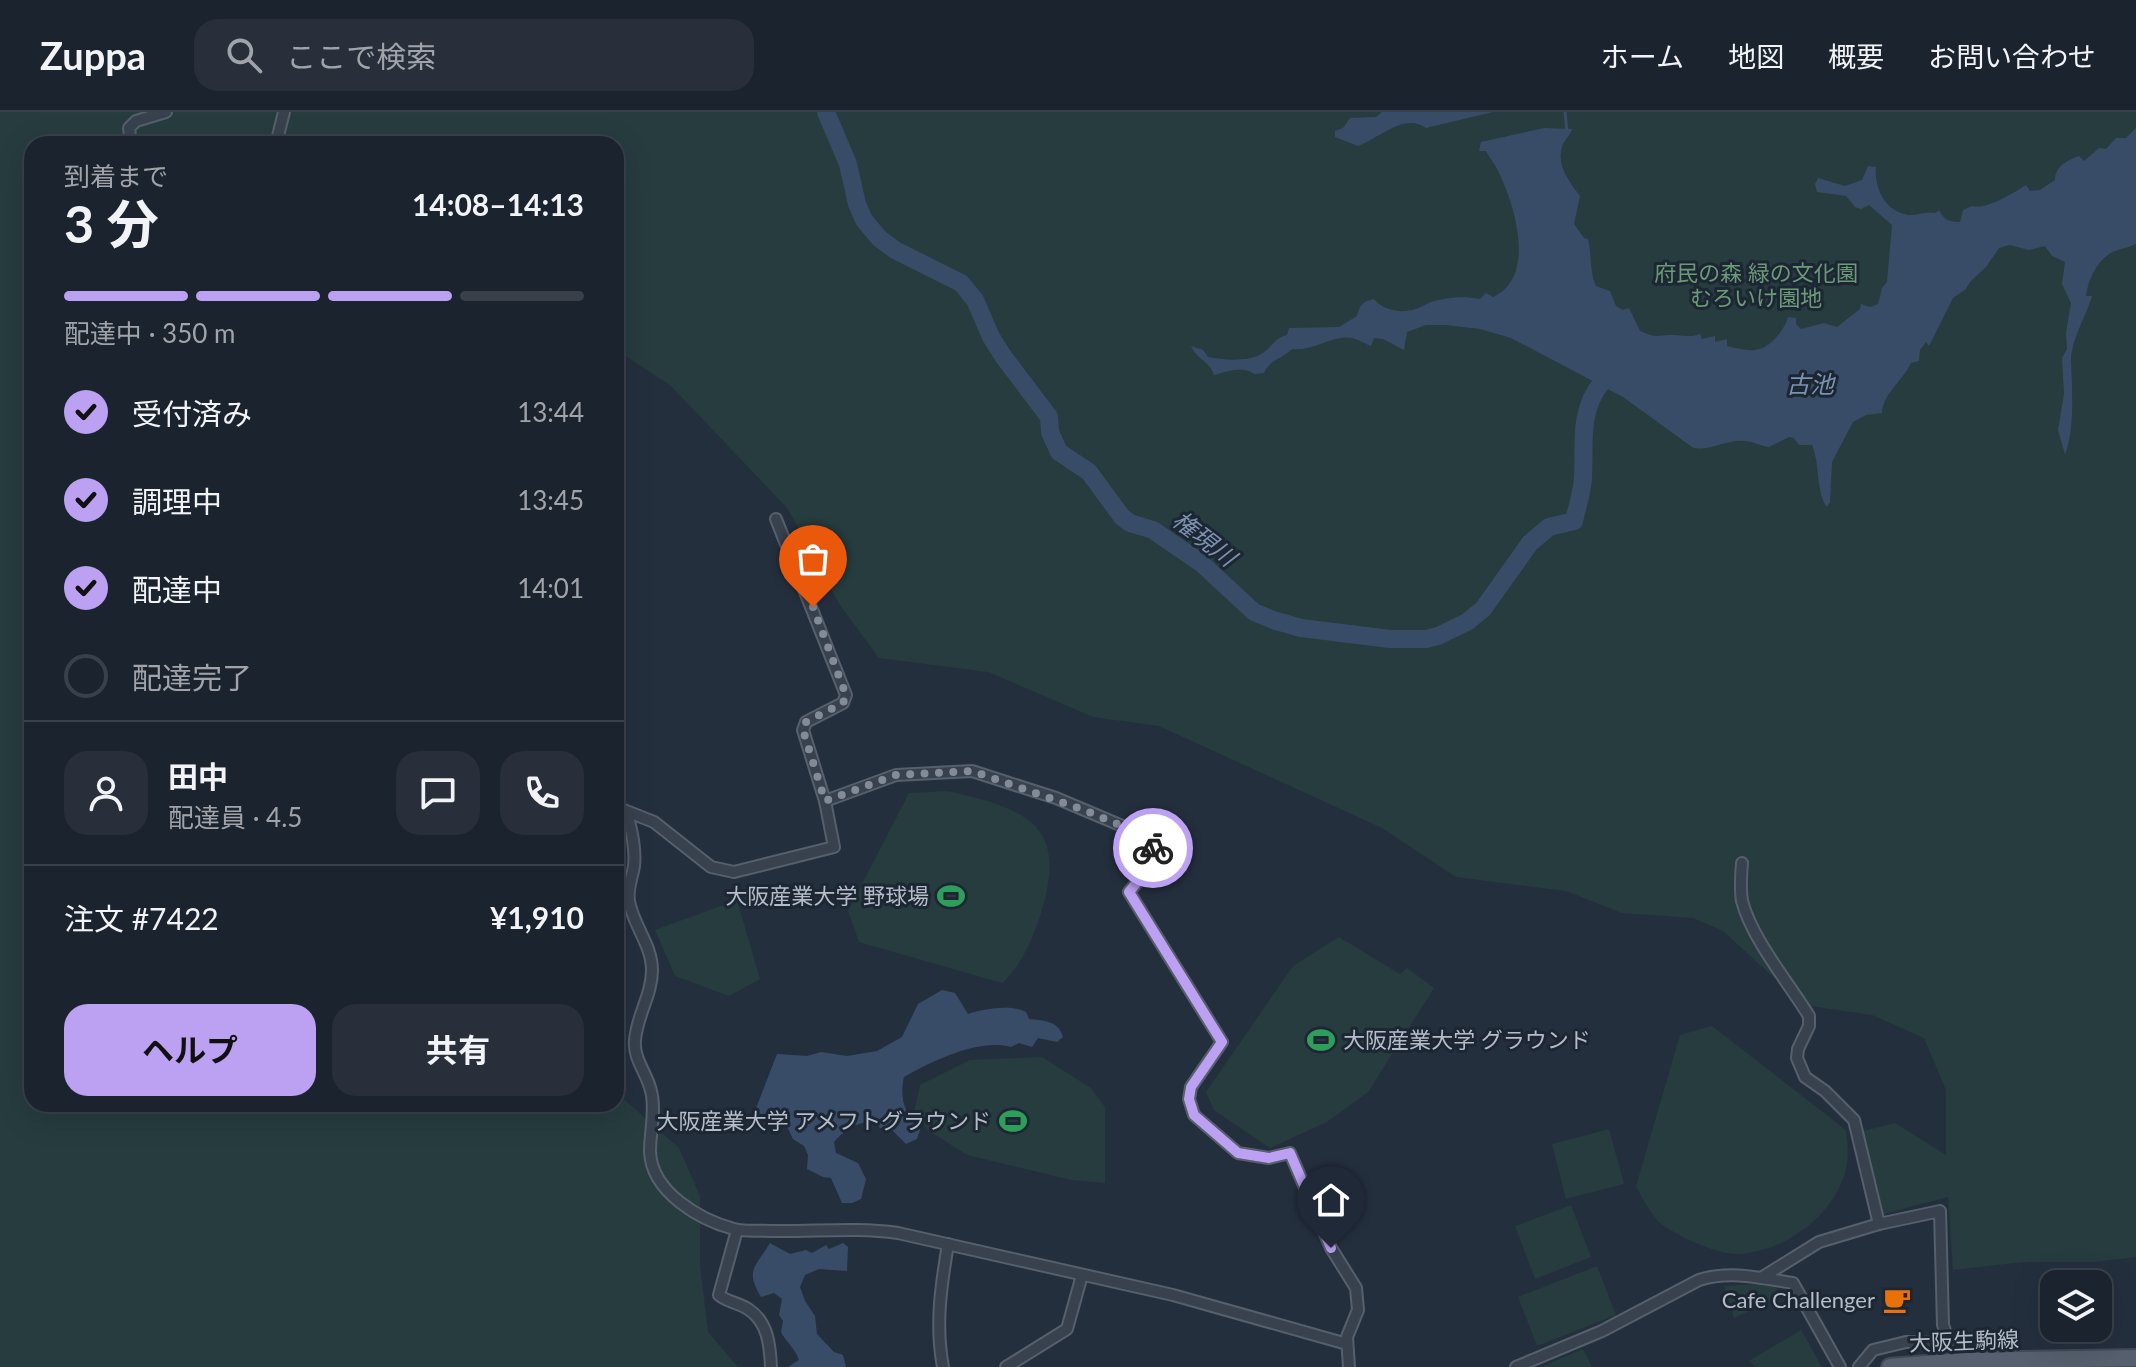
<!DOCTYPE html>
<html lang="ja">
<meta charset="utf-8">
<style>
:root{--surface:#1b232e;--page:#282f3a;--text:#f1f3f6;--muted:#a0a4aa;--line:#39404a;--accent:#bca0f2}
body{margin:0;font-family:Lato,"Noto Sans JP",sans-serif;background:var(--page);color:var(--text);height:100vh;display:flex;flex-direction:column;font-size:30px;white-space:nowrap}
*{box-sizing:border-box;margin:0}
p{font-size:26px;color:var(--muted)}
.icon{flex:none;width:44px;height:44px;fill:none;stroke:currentColor;stroke-width:2;stroke-linecap:round;stroke-linejoin:round}
.map{position:relative;flex:1;overflow:hidden}
.drawer{position:absolute;left:24px;top:24px;width:600px;height:976px;display:flex;flex-direction:column;background:var(--surface);border-radius:24px;box-shadow:0 8px 32px #0002,0 0 0 2px var(--line)}
.drawer>*{flex:none}
.tools{position:absolute;left:2040px;top:1158px;display:grid;gap:16px}
.tools a{display:grid;place-items:center;width:72px;height:72px;border-radius:16px;background:var(--surface);box-shadow:0 8px 32px #0002,0 0 0 2px var(--line);font-size:40px}
.pin{position:absolute;display:grid;place-items:center;width:68px;height:68px;color:#fff;margin:-82px -34px;border-radius:50% 50% 50% 0;rotate:-45deg;box-shadow:0 0 8px #0007}
.pin .icon{rotate:45deg}
.courier{position:absolute;display:grid;place-items:center;width:80px;height:80px;margin:-40px;border:6px solid #bca0f2;border-radius:50%;background:#fff;color:#222;box-shadow:0 2px 10px #0007}
.summary em{font-style:normal;font-weight:700}
.summary div{display:flex;flex-direction:column-reverse}
.summary{display:flex;align-items:center;justify-content:space-between;height:136px;padding:0 40px}
h1{font-size:52px;font-weight:700;line-height:60px}
.bar{display:grid;grid-template-columns:repeat(4,1fr);gap:12px 8px;align-content:center;height:96px;padding:0 40px}
.bar i{height:10px;border-radius:6px;background:var(--line)}
.bar .active{background:var(--accent)}
.bar p{grid-column:span 4}
.line{display:flex;align-items:center;gap:20px;padding:0 40px;border-top:2px solid var(--line)}
.line div{flex:1}
.round{display:grid;place-items:center;flex:none;width:84px;height:84px;border-radius:24px;background:var(--page)}
ol{padding:0 40px;list-style:none}
li{display:flex;align-items:center;gap:24px;height:88px}
li p{margin-inline-start:auto}
li .icon{padding:8px;border-radius:50%;background:var(--accent);color:#111;stroke-width:4}
li:last-child{color:var(--muted)}
li i{width:44px;height:44px;border:4px solid var(--line);border-radius:50%}
.primary-button{display:flex;gap:16px;margin-top:auto;padding:16px 40px}
.primary-button a{flex:1;height:92px;border-radius:24px;background:var(--accent);color:#111;font-size:32px;font-weight:700;line-height:92px;text-align:center}
.primary-button a+a{background:var(--page);color:var(--text)}
header{display:flex;align-items:center;gap:48px;box-sizing:border-box;height:112px;padding:0 40px;background:var(--surface);border-bottom:2px solid var(--line)}
header strong{font-size:38px}
nav{display:flex;gap:44px;margin-inline-start:auto;font-size:28px}
.search{width:560px;height:72px;background:var(--page);display:flex;align-items:center;gap:20px;box-sizing:border-box;padding:0 28px;border-radius:24px;color:var(--muted);font-size:30px}
.map>svg:first-child{display:block}
.green{fill:#263c3f}
.water{fill:#394c67}
.lines{fill:none;stroke-linecap:round;stroke-linejoin:round}
.stream{stroke:#394c67;stroke-width:3}
.river{stroke:#394c67;stroke-width:18}
.minor-casing{stroke:#565f6c;stroke-width:14}
.primary-casing{stroke:#414a57;stroke-width:20}
.minor{stroke:#38414e;stroke-width:10}
.primary{stroke:#56606e;stroke-width:16}
.done{stroke:#828b98;stroke-width:8;stroke-dasharray:0 14.4}
.route{stroke:#bca0f2;stroke-width:10}
.labels{text-anchor:middle;stroke-width:6;stroke-linejoin:round;paint-order:stroke}
.park-label{font-size:22px;fill:#6b9a76;stroke:#1d2633}
.poi-label{font-size:22px;fill:#b4bcc9;stroke:#1d2633;text-anchor:end}
.street-label{font-size:22px;fill:#b4bcc9;stroke:#1d2633}
.water-label{font-size:24px;font-style:italic;fill:#7c92b1;stroke:#1d2633}
</style>
<header>
<strong>Zuppa</strong>
<div class="search"><svg class="icon" aria-label="search" viewBox="0 0 24 24"><circle cx="10" cy="10" r="6"/><path d="M15 15l6 6"/></svg>ここで検索</div>
<nav><a>ホーム</a><a>地図</a><a>概要</a><a>お問い合わせ</a></nav>
</header>
<div class="map">
<svg width="2136" height="1255" viewBox="0 0 2136 1255">
<rect width="100%" height="100%" fill="#242f3e"/>
<g class="green">
<polygon points="0,0 2136,0 2136,1145 2094,1150 2023,1150 1953,1158 1948,1085 1884,1102 1863,1019 1895,1011 1946,1043 1946,978 1924,926 1872,903 1810,894 1771,863 1723,819 1693,806 1622,801 1566,779 1456,765 1382,716 1159,614 1093,605 988,560 879,546 840,493 788,397 670,273 616,238 616,32 32,32 32,992 616,992 616,980 679,1036 700,1084 700,1154 708,1220 738,1255 0,1255"/>
<path d="M948 679C1025 697 1069 711 1041 801 1033 826 1022 853 1002 871L859 830 848 799 909 681Z"/>
<polygon points="737,788 760,867 729,884 675,864 655,818"/>
<polygon points="1339,825 1400,862 1407,856 1434,876 1368,980 1327,1010 1270,1036 1214,998 1206,980 1293,854"/>
<path d="M1712 914 1846 1018C1848 1032 1849 1047 1845 1061 1832 1105 1784 1140 1738 1142 1718 1143 1674 1123 1659 1110 1649 1099 1642 1086 1636 1074L1680 923Z"/>
<polygon points="1042,945 1091,976 1105,995 1105,1071 1071,1068 967,1043 928,1018 914,1000 920,973 970,948"/>
<polygon points="1609,1017 1624,1072 1566,1087 1552,1032"/>
<polygon points="1571,1093 1591,1145 1535,1167 1515,1114"/>
<polygon points="1597,1154 1616,1203 1537,1234 1518,1185"/>
<polygon points="1773,1171 1781,1184 1734,1206 1724,1174"/>
<polygon points="1801,1218 1822,1255 1756,1255 1749,1249"/>
<polygon points="1583,1237 1592,1255 1541,1255"/>
</g>
<g class="water">
<path d="M1382 0H1493L1426 16C1405 0 1379 26 1358 34L1335 25V19L1343 16 1350 6 1376 5Z"/>
<path d="M1544 16 1572 17C1570 25 1564 27 1562 35 1556 53 1570 71 1580 84L1574 112 1584 126 1588 127C1592 143 1589 158 1596 174L1610 179 1616 194 1623 198 1629 196 1640 219C1659 227 1655 223 1672 223 1683 223 1689 226 1700 222L1702 227 1715 224V230L1727 227V234C1751 240 1763 242 1779 222 1783 216 1786 213 1788 205L1796 206V212L1801 217 1824 211 1837 215 1860 197 1861 192 1870 195 1878 192 1882 176 1887 170 1892 113 1869 93 1861 97 1855 95 1846 84 1817 80 1815 72 1818 66 1845 74 1862 68 1868 54 1876 55C1874 77 1886 101 1910 103 1919 103 1925 99 1935 101L1939 98C1944 108 1949 110 1960 110L1963 98 1972 94C1987 98 2013 81 2026 73L2030 79 2040 78 2055 68C2055 54 2068 48 2079 44L2084 49 2099 36 2106 37 2116 26H2126L2136 16V132C2129 135 2125 136 2118 138 2099 143 2088 167 2086 184H2092C2086 204 2071 228 2071 249 2072 276 2075 318 2065 342L2058 318 2064 282 2062 246 2067 237 2066 221 2071 191 2062 172 2065 150 2052 144 2045 134 2029 138 2010 133 1999 136 1986 155 1970 170 1966 177 1953 186 1929 234 1926 230 1920 238 1919 249 1911 251C1902 270 1883 281 1882 301L1866 303 1853 310 1832 350 1830 390 1827 395C1816 381 1820 351 1812 333H1799L1794 326 1789 325 1769 335C1760 334 1753 329 1744 329 1726 327 1708 341 1692 335L1623 285 1511 226 1480 217 1446 213H1426L1407 220 1404 238 1383 227 1374 226 1371 234C1365 232 1358 227 1352 226 1334 222 1312 240 1292 237 1282 247 1269 248 1264 261L1254 262C1242 253 1227 260 1214 263 1210 249 1196 247 1191 234L1203 238 1208 245C1223 248 1248 250 1261 242 1272 236 1274 226 1287 223L1289 216 1339 215 1357 204C1359 194 1363 189 1374 187 1382 198 1402 202 1416 197 1422 195 1427 191 1434 189 1450 185 1464 184 1480 187L1486 181 1493 185C1537 165 1515 94 1499 61 1496 53 1490 47 1486 39H1479L1481 30Z"/>
<path d="M942 878 955 881 968 902C982 897 1012 892 1026 900L1029 907C1043 908 1059 909 1063 925L1057 930 1038 926 1032 935 1019 931 1011 935C979 926 932 949 904 965 899 986 905 1003 920 1018L917 1027 906 1032 891 1017 880 1016 876 1010C860 1008 844 1018 834 1030L836 1041 858 1051 866 1067 861 1087 852 1091H842L831 1066 823 1065 807 1057 808 1043 804 1034 793 1027 786 1012 776 1001 753 1004 777 942 807 944 821 940 847 944 877 939 902 925 918 892Z"/>
<path d="M770 1131 790 1142 806 1138 812 1141 826 1133 829 1137 843 1131 848 1135 847 1159 819 1157 805 1163 800 1175 805 1189 815 1204 817 1222 834 1240 843 1243 846 1255H788L799 1248C795 1236 786 1230 781 1220L783 1209 779 1203 782 1187 774 1181 761 1185C745 1158 755 1156 770 1131Z"/>
</g>
<g class="lines">
<polyline class="stream" points="1565,0 1567,20"/>
<path class="river" d="M826 0 848 52 857 92 864 108 879 126 895 138 961 171 975 188 991 225 1003 244 1049 305 1050 320 1059 340 1089 360 1122 405 1130 411 1153 418 1201 451 1254 500 1273 508 1301 516 1390 527H1426L1438 524 1467 510 1483 497 1530 431 1549 415 1574 409C1577 395 1582 381 1583 366 1585 330 1578 300 1602 270"/>
<g class="minor-casing">
<g id="minor">
<polyline points="131,32 129,16 136,9 166,0"/>
<polyline points="276,32 284,0"/>
<polyline points="776,407 846,583 843,591 806,610 803,618 825,689"/>
<polyline points="616,695 654,710 711,755 734,760 834,735 825,689 896,663 972,659 1056,686 1139,721 1153,734 1155,748 1129,780 1222,930 1191,975 1189,987 1194,1003 1238,1041 1269,1046 1290,1041 1331,1136 1356,1176 1358,1198 1347,1225 1349,1255"/>
<path d="M627 700C631 717 636 736 634 754 632 767 627 776 629 789 633 813 652 833 652 858 652 883 637 903 635 928 633 947 647 961 651 979 656 997 650 1021 650 1039 651 1080 700 1108 734 1117 746 1120 759 1118 771 1119 813 1120 856 1115 898 1121L1173 1183 1347 1232"/>
<path d="M1742 751C1741 763 1740 777 1742 789 1752 827 1788 870 1809 904V914L1798 937 1797 946 1805 965 1825 979 1854 1008 1879 1112"/>
<path d="M737 1118 719 1183C727 1190 739 1191 748 1197 768 1210 770 1233 771 1255"/>
<polyline points="1761,1166 1819,1130 1879,1112 1940,1099 1943,1213 1949,1230 1964,1249"/>
<path d="M943 1255C935 1213 941 1174 948 1132"/>
<polyline points="1006,1255 1067,1217 1082,1163"/>
<path d="M1516 1255 1602 1219 1699 1168C1730 1158 1761 1166 1793 1171L1840 1255"/>
<polyline points="1859,1255 1873,1238 1906,1230 1949,1230"/>
</g>
</g>
<g class="primary-casing">
<polyline id="primary" points="1890,1255 1964,1249 2136,1246"/>
</g>
<use href="#minor" class="minor"/>
<use href="#primary" class="primary"/>
</g>
<g class="lines">
<polyline class="done" points="813,495 846,583 843,591 806,610 803,618 825,689 896,663 972,659 1084,698 1139,721 1153,736"/>
<polyline class="route" points="1153,736 1155,748 1129,780 1222,930 1191,975 1189,987 1194,1003 1238,1041 1269,1046 1290,1041 1331,1136"/>
</g>
<defs>
<g id="stadium-bare" transform="scale(2.16)"><path d="M0-5a6.5 5 0 1 0 0 10a6.5 5 0 1 0 0-10ZM-3.5-1.8h7v3.6h-7Z" fill="#2e9e5b" stroke="#1d2633" stroke-width="2.5" paint-order="stroke"/></g>
<g id="cafe-bare" transform="scale(2.16)"><path d="M-5.5-4.5H6V0H3Q3 3.5 0 3.5H-2.5Q-5.5 3.5-5.5 0ZM3-3.2v2h1.7v-2ZM-6 4.5H4V6H-6Z" fill="#e8710a" stroke="#1d2633" stroke-width="2.5" paint-order="stroke"/></g>
</defs>
<g fill-rule="evenodd">
<use href="#stadium-bare" x="951" y="784"/>
<use href="#stadium-bare" x="1321" y="928"/>
<use href="#stadium-bare" x="1013" y="1009"/>
<use href="#cafe-bare" x="1897" y="1188"/>
</g>
<g class="labels">
<g class="park-label">
<text x="1756" y="169">府民の森 緑の文化園<tspan x="1756" dy="25">むろいけ園地</tspan></text>
</g>
<g class="poi-label">
<text x="929" y="792">大阪産業大学 野球場</text>
<text x="1343" y="936" text-anchor="start">大阪産業大学 グラウンド</text>
<text x="991" y="1017">大阪産業大学 アメフトグラウンド</text>
<text x="1875" y="1196">Cafe Challenger</text>
</g>
<g class="street-label">
<text transform="translate(1964 1229) rotate(-2)" y="8">大阪生駒線</text>
</g>
<g class="water-label">
<text x="1810" y="281">古池</text>
<text transform="translate(1204 427) rotate(38)" y="8">権現川</text>
</g>
</g>
</svg>
<div class="tools">
<a><svg class="icon" aria-label="layers" viewBox="0 0 24 24"><path d="M12 4l9 5-9 5-9-5zM3 14l9 5 9-5"/></svg></a>
</div>
<div class="pin" style="left:813px;top:495px;background:#ea580c"><svg class="icon" aria-label="bag" viewBox="0 0 24 24"><path d="M5 8h14l-1 12H6zM9 8a3 3 0 0 1 6 0"/></svg></div>
<div class="pin" style="left:1331px;top:1136px;background:#1f2937"><svg class="icon" aria-label="home" viewBox="0 0 24 24"><path d="M3 11l9-7 9 7M6 9v11h12V9"/></svg></div>
<div class="courier" style="left:1153px;top:736px"><svg class="icon" aria-label="bike" viewBox="0 0 24 24"><circle cx="6" cy="16" r="4"/><circle cx="18" cy="16" r="4"/><path d="M6 16l4-8h5l3 8M10 8l3 8H6M13 5h3"/></svg></div>
<section class="drawer">
<div class="summary"><div><h1>3 分</h1><p>到着まで</p></div><em>14:08–14:13</em></div>
<div class="bar"><i class="active"></i><i class="active"></i><i class="active"></i><i></i><p>配達中 · 350 m</p></div>
<ol>
<li><svg class="icon" aria-label="check" viewBox="0 0 24 24"><path d="M5 12l5 5 9-10"/></svg>受付済み<p>13:44</p></li>
<li><svg class="icon" aria-label="check" viewBox="0 0 24 24"><path d="M5 12l5 5 9-10"/></svg>調理中<p>13:45</p></li>
<li><svg class="icon" aria-label="check" viewBox="0 0 24 24"><path d="M5 12l5 5 9-10"/></svg>配達中<p>14:01</p></li>
<li><i></i>配達完了</li>
</ol>
<div class="line" style="height:144px"><a class="round"><svg class="icon" aria-label="person" viewBox="0 0 24 24"><circle cx="12" cy="8" r="4"/><path d="M4 21q1-7 8-7t8 7"/></svg></a><div><b>田中</b><p>配達員 · 4.5</p></div><a class="round"><svg class="icon" aria-label="chat" viewBox="0 0 24 24"><path d="M4 5h16v11H9l-5 4z"/></svg></a><a class="round"><svg class="icon" aria-label="phone" viewBox="0 0 24 24"><path d="M5 4h4l2 5-3 2q2 4 5 5l2-3 5 2v4C11 20 4 13 5 4z"/></svg></a></div>
<div class="line" style="height:104px"><div>注文 #7422</div><b>¥1,910</b></div>
<div class="primary-button"><a>ヘルプ</a><a>共有</a></div>
</section>
</div>
